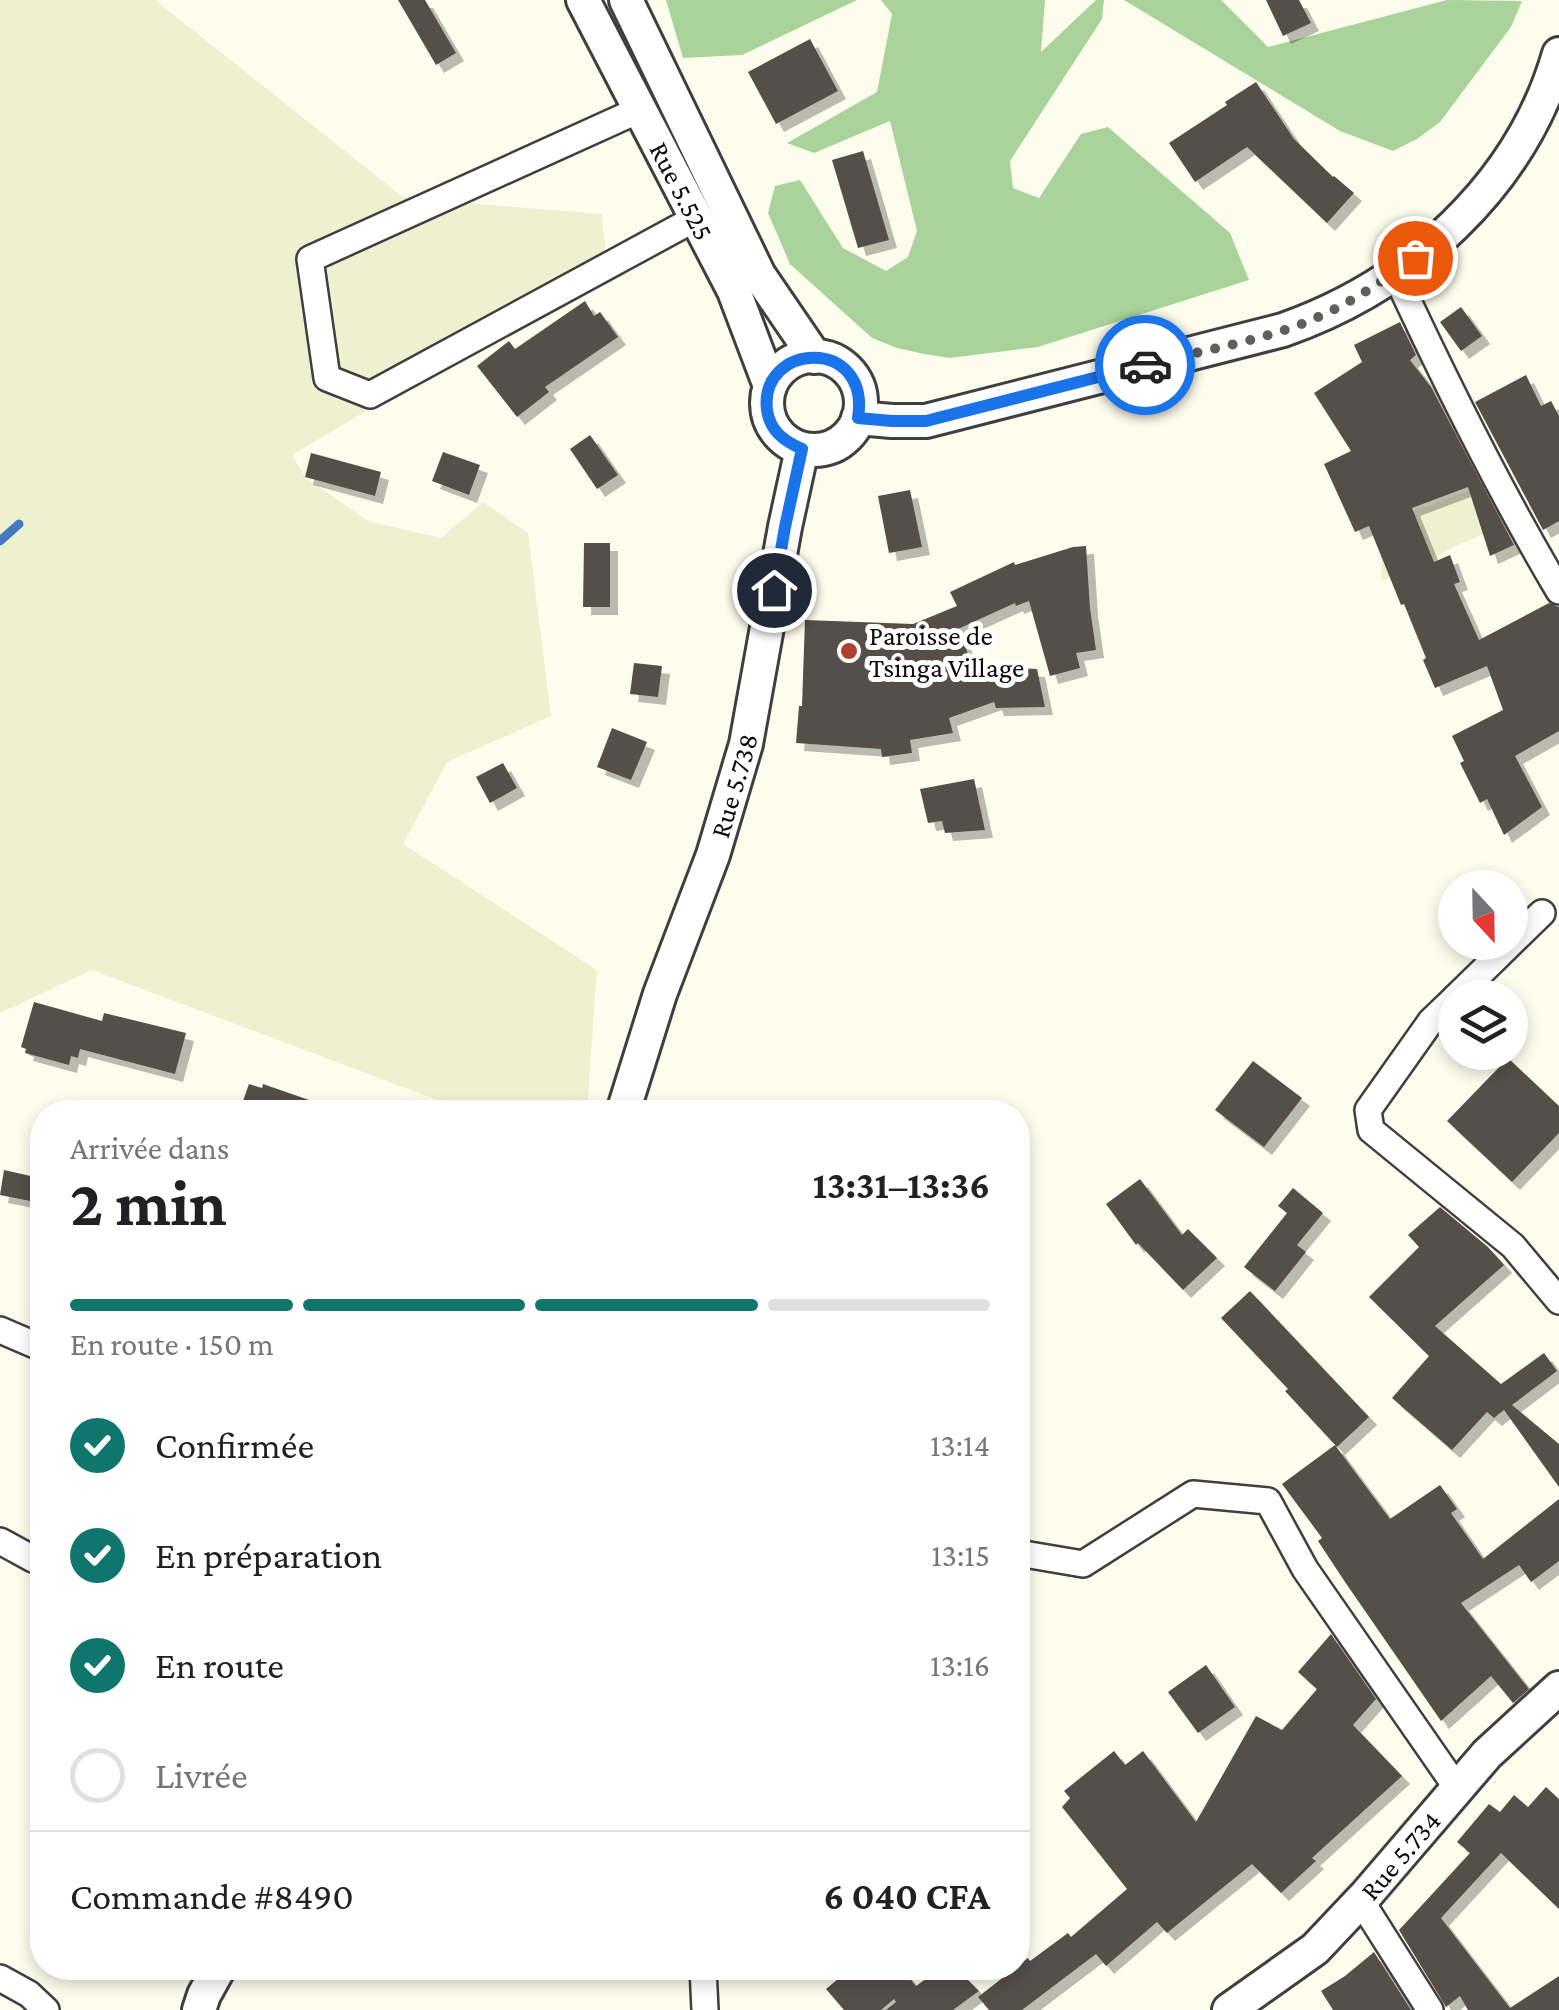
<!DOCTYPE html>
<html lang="fr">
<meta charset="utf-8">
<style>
:root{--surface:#fff;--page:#f6f6f6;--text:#202124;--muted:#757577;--line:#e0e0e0;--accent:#0f766e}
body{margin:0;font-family:"Crimson Pro",serif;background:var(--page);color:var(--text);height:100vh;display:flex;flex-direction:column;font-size:38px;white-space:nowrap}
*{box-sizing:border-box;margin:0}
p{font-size:32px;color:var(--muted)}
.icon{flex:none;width:55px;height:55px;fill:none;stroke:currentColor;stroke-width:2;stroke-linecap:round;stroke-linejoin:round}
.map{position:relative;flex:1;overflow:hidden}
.sheet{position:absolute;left:30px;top:1100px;width:1000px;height:880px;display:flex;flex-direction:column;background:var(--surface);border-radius:40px;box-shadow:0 5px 15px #0003}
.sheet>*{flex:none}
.needle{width:65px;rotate:158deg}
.controls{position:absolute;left:1438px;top:870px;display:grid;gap:20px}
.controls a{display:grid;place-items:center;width:90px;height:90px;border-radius:50%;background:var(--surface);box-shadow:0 5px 15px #0003;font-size:50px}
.pin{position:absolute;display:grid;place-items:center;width:85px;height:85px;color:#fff;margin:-42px;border:5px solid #fff;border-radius:50%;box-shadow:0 2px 10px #0007}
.courier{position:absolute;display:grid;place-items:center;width:100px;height:100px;margin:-50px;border:8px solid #1a73e8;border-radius:50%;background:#fff;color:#222;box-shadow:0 2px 12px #0007}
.overview em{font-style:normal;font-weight:700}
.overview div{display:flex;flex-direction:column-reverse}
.overview{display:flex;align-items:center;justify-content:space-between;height:170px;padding:0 40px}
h1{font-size:65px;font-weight:700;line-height:75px}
.bar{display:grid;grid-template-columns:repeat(4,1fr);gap:15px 10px;align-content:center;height:120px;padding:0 40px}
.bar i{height:12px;border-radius:8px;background:var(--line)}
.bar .selected{background:var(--accent)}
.bar p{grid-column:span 4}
.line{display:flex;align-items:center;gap:25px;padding:0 40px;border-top:2px solid var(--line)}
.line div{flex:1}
ol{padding:0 40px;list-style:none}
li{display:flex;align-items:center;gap:30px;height:110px}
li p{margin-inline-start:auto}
li .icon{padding:10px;border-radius:50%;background:var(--accent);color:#fff;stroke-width:4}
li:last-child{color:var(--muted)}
li i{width:55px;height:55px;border:5px solid var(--line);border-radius:50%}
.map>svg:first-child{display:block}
.farmland{fill:#eef1cf}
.forest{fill:#aad39b}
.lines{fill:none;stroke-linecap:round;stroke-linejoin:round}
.stream{stroke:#4579bf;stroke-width:9}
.building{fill:#544f4a;filter:url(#shadow)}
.minor-casing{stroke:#3f3f3f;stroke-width:30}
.tertiary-casing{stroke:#3f3f3f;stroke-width:38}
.minor{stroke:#fff;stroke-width:25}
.tertiary{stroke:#fff;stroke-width:32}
.done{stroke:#60605b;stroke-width:10;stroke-dasharray:0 18}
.route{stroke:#1a73e8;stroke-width:12}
.poi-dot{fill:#ae4232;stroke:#fff;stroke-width:4}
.labels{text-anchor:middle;stroke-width:10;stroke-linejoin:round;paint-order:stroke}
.street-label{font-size:28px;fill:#0c0c0c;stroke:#fff}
.poi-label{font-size:28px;fill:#0c0c0c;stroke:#fff;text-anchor:start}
</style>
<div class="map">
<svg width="1559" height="2010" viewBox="0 0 1559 2010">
<defs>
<filter id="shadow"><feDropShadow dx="8" dy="8" stdDeviation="0" flood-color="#0004"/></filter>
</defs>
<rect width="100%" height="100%" fill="#fdfded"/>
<g class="farmland">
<polygon points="0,0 155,0 404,198 602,214 607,268 292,455 305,477 368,521 441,538 483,502 528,533 551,716 447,762 403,844 597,970 587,1109 580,1112 469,1112 92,970 0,1013"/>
<polygon points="1496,480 1515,521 1455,546 1426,563 1382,581 1380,543 1384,523"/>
</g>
<g class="forest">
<polygon points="666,0 857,0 742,55 683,58"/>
<polygon points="881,0 1045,0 1041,52 1096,0 1104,0 1102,19 1010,161 1013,188 1039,198 1081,134 1108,127 1230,233 1249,280 1038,347 950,358 924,354 897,348 872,338 790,264 768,213 775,186 800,180 843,248 886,271 908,257 917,231 890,121 814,153 787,143 877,92 892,14"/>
<polygon points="1124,0 1221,0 1268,47 1447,0 1522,1 1511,27 1440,122 1417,139 1393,151 1340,131"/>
</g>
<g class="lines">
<polyline class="stream" points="0,541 19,524"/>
</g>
<g class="building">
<polygon points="398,0 425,0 456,53 436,65"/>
<polygon points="1266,0 1299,0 1311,23 1283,36"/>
<polygon points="810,39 838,91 776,124 748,72"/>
<polygon points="1256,82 1294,139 1333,177 1334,176 1354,193 1327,223 1247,147 1195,182 1169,143 1227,105 1225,102"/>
<polygon points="863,151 889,240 858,248 832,160"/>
<polygon points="585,301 594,316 600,312 618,337 545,387 549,392 517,417 477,366 509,341 515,349"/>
<polygon points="1461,307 1482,336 1461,351 1440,322"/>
<polygon points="1400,322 1416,355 1410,360 1431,387 1514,545 1490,556 1468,487 1412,508 1434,562 1450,555 1460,582 1454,584 1479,640 1549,603 1559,607 1559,731 1515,756 1542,807 1504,835 1487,799 1480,803 1460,763 1464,761 1452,736 1503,710 1487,666 1435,688 1423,660 1426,658 1404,604 1401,605 1369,526 1355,532 1324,464 1351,451 1314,393 1362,362 1354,345"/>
<polygon points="1526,375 1541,406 1551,401 1559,416 1559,521 1543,530 1475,402"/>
<polygon points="590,435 618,475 597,489 570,449"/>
<polygon points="443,452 480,465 469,495 432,481"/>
<polygon points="311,453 381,472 375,496 305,477"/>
<polygon points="910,490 922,547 889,553 878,496"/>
<polygon points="584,543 610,543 610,607 583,607"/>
<polygon points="1086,546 1090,608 1096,650 1076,653 1080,668 1050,676 1029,601 1016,606 1015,603 958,629 973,666 1037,669 1045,707 996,708 994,702 949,718 953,733 910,740 912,753 882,757 881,749 796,743 799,706 802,706 805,620 913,624 957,606 950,592 1014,562 1015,565 1073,547"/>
<polygon points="634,663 662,666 658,697 630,694"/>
<polygon points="612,728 647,742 631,780 597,767"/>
<polygon points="503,763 517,788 490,803 476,777"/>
<polygon points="974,779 985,830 945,833 942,821 928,823 920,789"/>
<polygon points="34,1002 102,1021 104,1013 186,1033 175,1074 80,1049 78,1058 71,1056 69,1065 25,1053 26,1049 21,1047"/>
<polygon points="1508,1058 1559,1106 1559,1133 1512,1182 1447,1121"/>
<polygon points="1253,1061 1302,1098 1264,1147 1215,1110"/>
<polygon points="249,1084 262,1088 263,1084 335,1109 334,1112 239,1112"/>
<polygon points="4,1170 35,1177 30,1201 0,1195"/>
<polygon points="1140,1179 1182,1235 1188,1229 1217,1258 1183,1290 1138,1243 1136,1245 1106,1204"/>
<polygon points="1293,1188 1323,1213 1297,1245 1306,1252 1275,1291 1244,1267 1287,1213 1278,1206"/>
<polygon points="1440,1207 1488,1247 1504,1265 1435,1326 1501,1384 1544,1353 1557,1371 1512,1405 1559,1444 1559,1487 1504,1410 1494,1418 1487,1412 1452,1450 1392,1398 1429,1356 1369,1297 1419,1247 1408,1235"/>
<polygon points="1250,1291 1369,1417 1337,1447 1285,1391 1288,1389 1221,1318"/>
<polygon points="1335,1445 1390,1519 1440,1485 1457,1509 1451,1513 1483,1559 1559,1499 1559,1561 1531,1582 1519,1565 1461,1603 1529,1689 1513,1703 1491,1676 1441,1721 1345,1582 1318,1541 1322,1538 1282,1484"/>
<polygon points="1331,1634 1376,1699 1353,1725 1402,1776 1312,1858 1316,1861 1281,1893 1252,1864 1167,1933 1157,1922 1106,1966 1096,1954 1022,2010 989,2010 978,1997 1028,1958 1030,1961 1068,1933 1071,1937 1127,1889 1062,1807 1070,1798 1064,1791 1114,1751 1125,1765 1143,1751 1196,1822 1256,1716 1282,1730 1317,1689 1298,1672"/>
<polygon points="1206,1665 1235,1707 1198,1733 1168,1692"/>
<polygon points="1546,1787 1559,1799 1559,1909 1501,1853 1441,1918 1510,2008 1559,1976 1559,2010 1468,2010 1460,1996 1446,2007 1399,1930 1470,1853 1457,1842 1489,1804 1500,1812 1514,1795 1528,1807"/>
<polygon points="1374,1952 1411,2010 1333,2010 1321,1991 1345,1976"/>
<polygon points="851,1968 901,1968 916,1986 941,1968 956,1968 979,1991 953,2010 886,2010 896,2002 894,1999 881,2010 844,2010 826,1989"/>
</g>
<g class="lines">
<g class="minor-casing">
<g id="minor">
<polyline points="641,109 310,259 327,378 370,395 696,218"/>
<path d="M1395 273C1445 381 1498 488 1559 591"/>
<polyline points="1455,998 1431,1021 1368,1110 1371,1130 1513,1246 1559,1301"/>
<polyline points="1455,998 1542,913"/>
<polyline points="0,1330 42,1348"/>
<polyline points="0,1541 33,1559 42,1561"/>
<polyline points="1018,1553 1083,1564 1193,1494 1268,1501 1305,1569 1457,1788"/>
<polyline points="1361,1901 1430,2010"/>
<polyline points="703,1968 705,2010"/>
<polyline points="0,1978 29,1994 46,2010"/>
</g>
</g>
<g class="tertiary-casing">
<g id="tertiary">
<path id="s1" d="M583 0 734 291 770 386"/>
<polyline points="626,0 759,275 815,357"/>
<circle cx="814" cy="403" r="47"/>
<path d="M858 418 892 421H926L1283 330C1411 285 1521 186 1559 54"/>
<path id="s2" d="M623 1112 660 994 713 855 746 744 785 527 802 449"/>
<polyline points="199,2010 204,1995 219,1968"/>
<path id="s3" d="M1229 2010 1315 1949 1366 1895 1487 1754 1559 1688"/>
</g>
</g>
<use href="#minor" class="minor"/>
<use href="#tertiary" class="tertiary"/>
</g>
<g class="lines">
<path class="done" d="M1145 365C1199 351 1267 340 1316 318 1351 303 1384 280 1415 258"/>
<path class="route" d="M774 590 785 527 802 449C784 441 770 431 767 410 759 342 871 336 858 418L892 421H926L1145 365"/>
</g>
<circle class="poi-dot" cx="849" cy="651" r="10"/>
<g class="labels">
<g class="street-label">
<text dy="10" stroke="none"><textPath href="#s1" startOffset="215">Rue 5.525</textPath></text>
<text dy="10" stroke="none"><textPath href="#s2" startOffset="345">Rue 5.738</textPath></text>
<text dy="10" stroke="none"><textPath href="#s3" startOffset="232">Rue 5.734</textPath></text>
</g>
<g class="poi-label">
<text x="869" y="645">Paroisse de<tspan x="869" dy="32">Tsinga Village</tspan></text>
</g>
</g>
</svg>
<div class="controls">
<a><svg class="needle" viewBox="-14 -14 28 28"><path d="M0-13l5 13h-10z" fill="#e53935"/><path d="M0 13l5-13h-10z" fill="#757577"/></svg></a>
<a><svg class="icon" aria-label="layers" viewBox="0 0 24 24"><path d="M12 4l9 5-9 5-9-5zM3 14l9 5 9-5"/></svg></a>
</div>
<div class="pin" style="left:1415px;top:258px;background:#ea580c"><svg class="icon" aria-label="bag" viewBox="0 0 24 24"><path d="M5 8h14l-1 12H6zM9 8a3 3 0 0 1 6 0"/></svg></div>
<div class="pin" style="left:774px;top:590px;background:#1f2937"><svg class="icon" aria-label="home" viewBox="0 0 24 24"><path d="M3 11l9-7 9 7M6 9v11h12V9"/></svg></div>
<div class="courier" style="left:1145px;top:365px"><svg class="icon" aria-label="car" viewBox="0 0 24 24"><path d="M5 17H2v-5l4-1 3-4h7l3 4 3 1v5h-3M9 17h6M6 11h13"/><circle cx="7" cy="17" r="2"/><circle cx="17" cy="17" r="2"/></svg></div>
<section class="sheet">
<div class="overview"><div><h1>2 min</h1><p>Arrivée dans</p></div><em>13:31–13:36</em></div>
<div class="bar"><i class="selected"></i><i class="selected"></i><i class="selected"></i><i></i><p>En route · 150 m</p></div>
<ol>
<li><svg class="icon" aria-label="check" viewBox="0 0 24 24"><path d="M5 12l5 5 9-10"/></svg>Confirmée<p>13:14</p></li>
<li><svg class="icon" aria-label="check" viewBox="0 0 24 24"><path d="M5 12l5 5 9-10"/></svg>En préparation<p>13:15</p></li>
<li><svg class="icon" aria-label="check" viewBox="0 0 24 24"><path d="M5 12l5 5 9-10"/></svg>En route<p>13:16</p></li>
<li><i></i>Livrée</li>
</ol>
<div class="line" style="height:130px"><div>Commande #8490</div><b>6 040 CFA</b></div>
</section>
</div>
